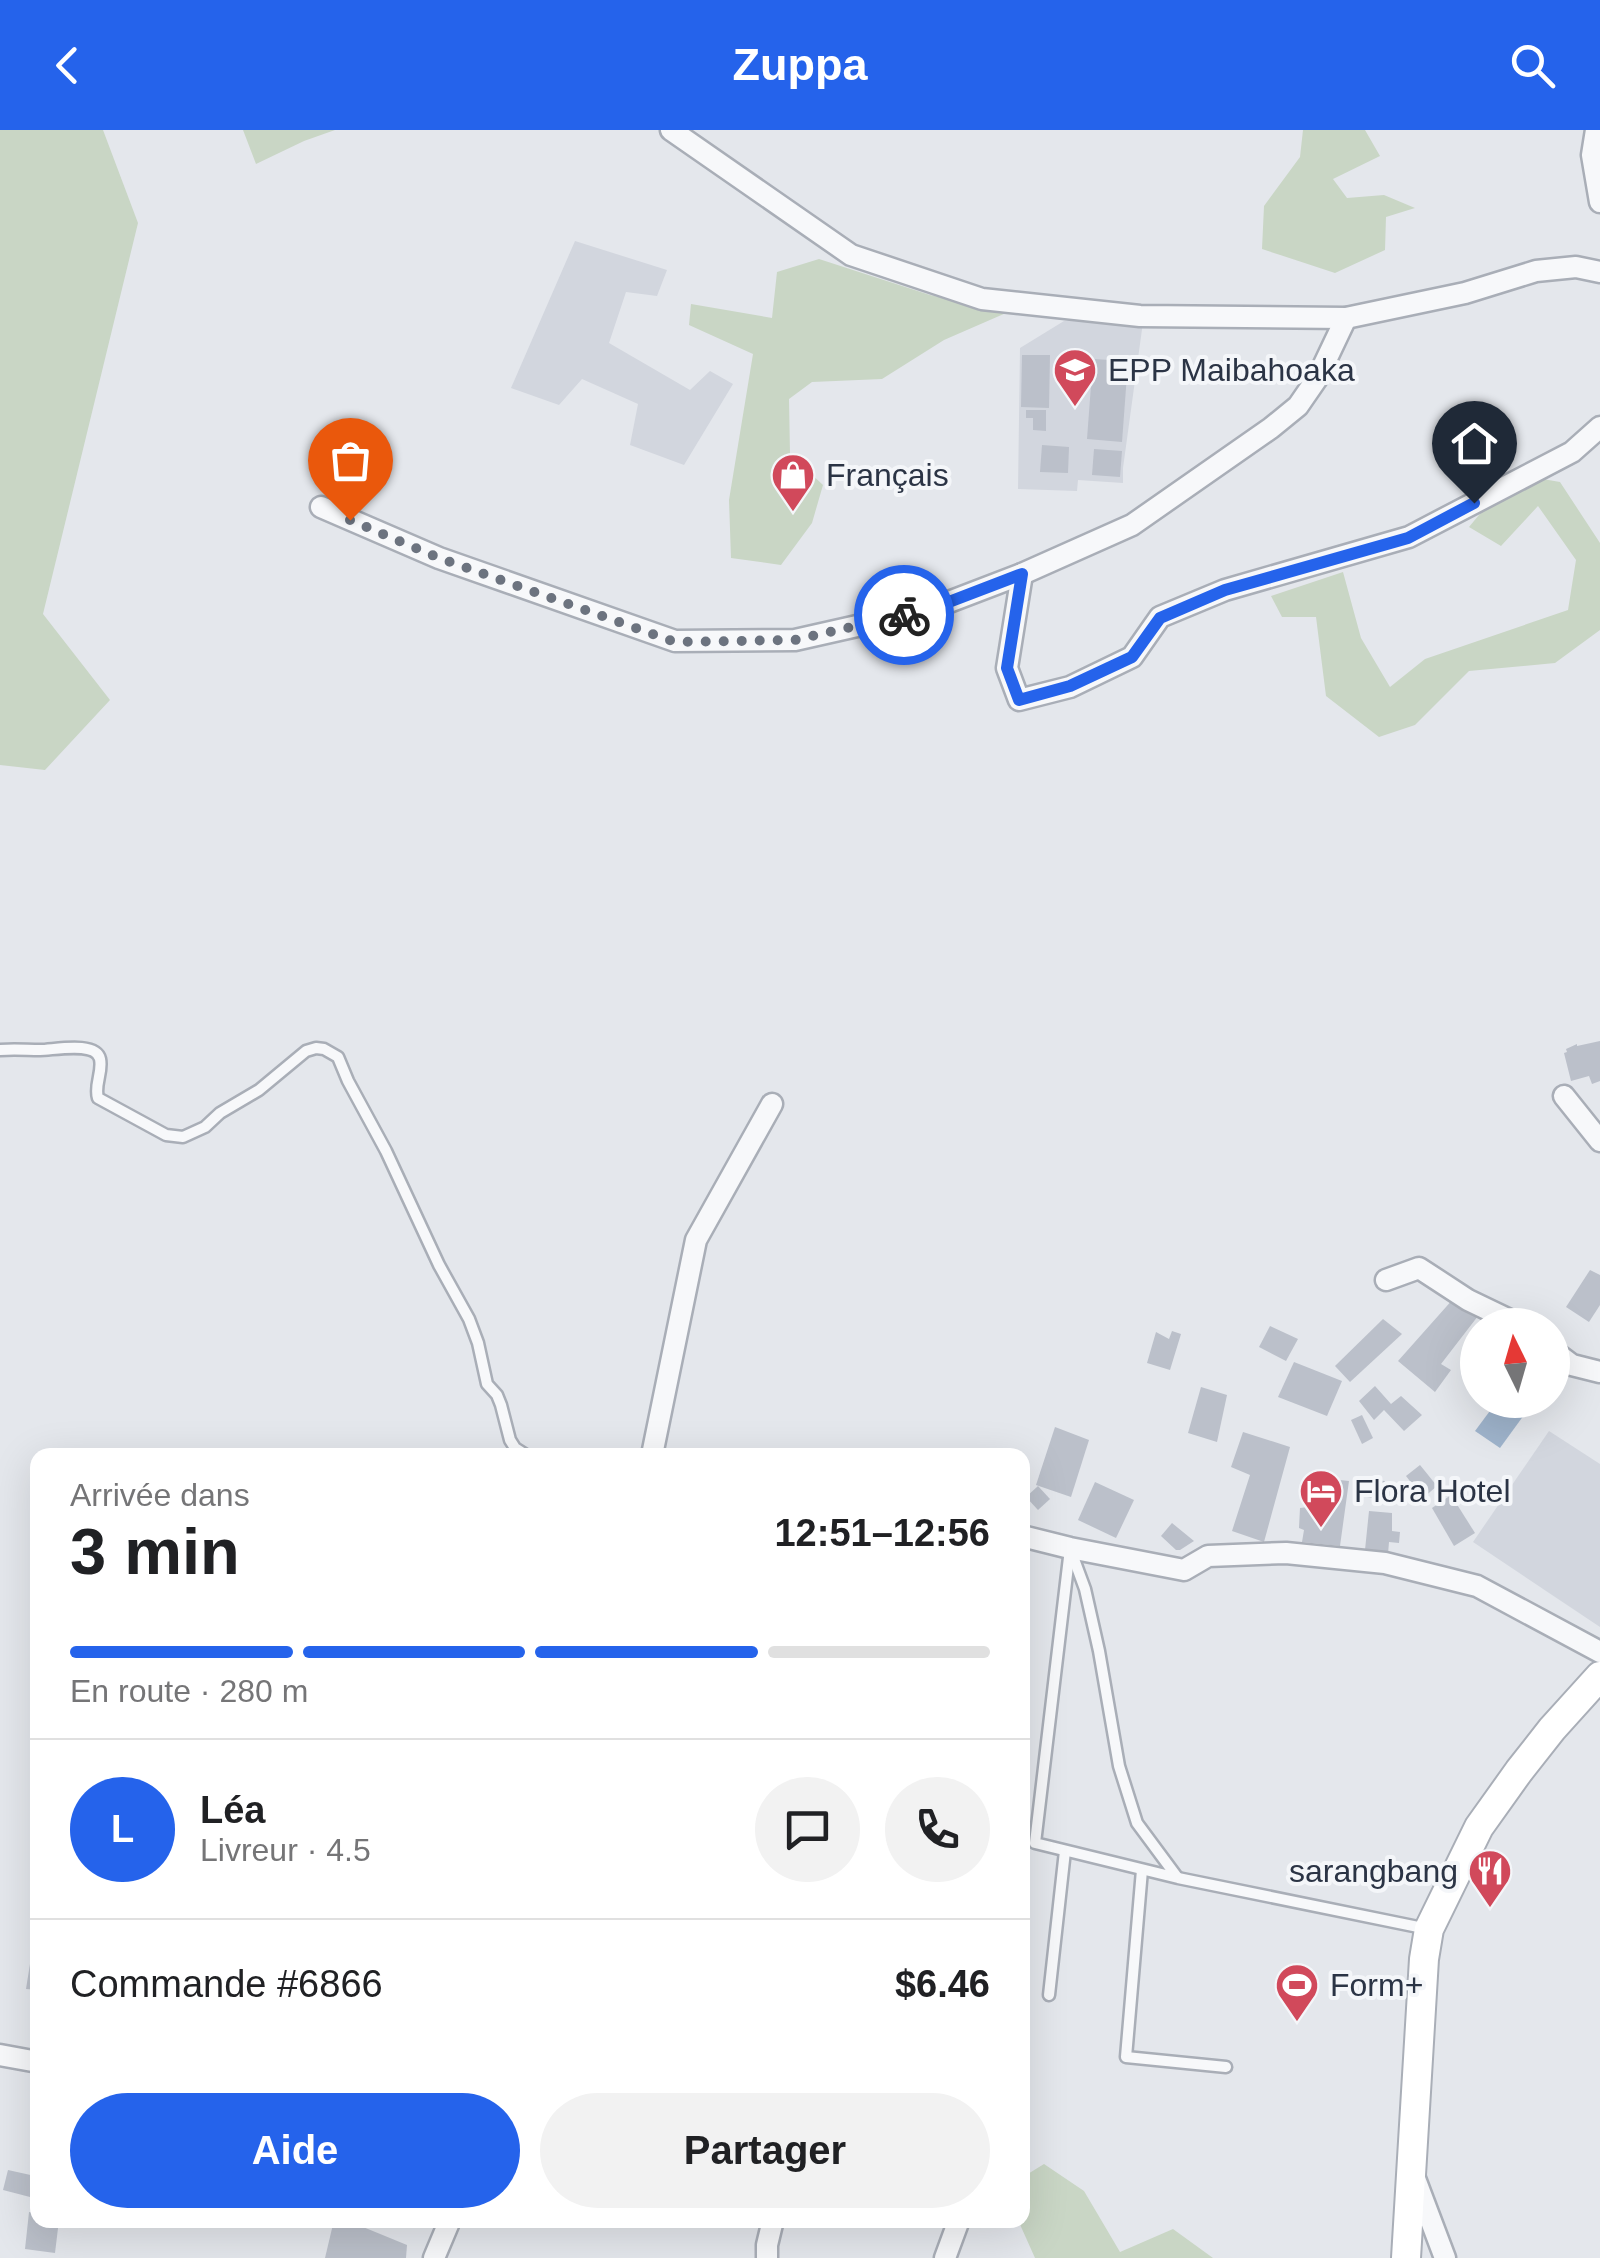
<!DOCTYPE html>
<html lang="fr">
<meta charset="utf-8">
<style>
:root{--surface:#fff;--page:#f2f2f2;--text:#202124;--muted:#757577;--line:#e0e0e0;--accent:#2563eb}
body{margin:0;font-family:Helvetica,sans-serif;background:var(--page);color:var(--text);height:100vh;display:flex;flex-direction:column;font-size:38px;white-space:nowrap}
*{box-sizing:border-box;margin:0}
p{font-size:32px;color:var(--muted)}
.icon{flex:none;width:55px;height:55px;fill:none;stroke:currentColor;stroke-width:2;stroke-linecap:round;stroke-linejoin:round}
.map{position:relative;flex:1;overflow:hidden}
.details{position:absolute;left:30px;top:1318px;width:1000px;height:780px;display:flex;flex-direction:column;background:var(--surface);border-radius:20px;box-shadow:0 10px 40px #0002}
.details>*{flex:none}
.needle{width:65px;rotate:355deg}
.tools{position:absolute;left:1460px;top:1178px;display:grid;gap:20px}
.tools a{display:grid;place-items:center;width:110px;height:110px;border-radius:50%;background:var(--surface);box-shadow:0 10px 40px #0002;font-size:50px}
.pin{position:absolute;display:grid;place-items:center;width:85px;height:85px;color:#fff;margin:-102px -42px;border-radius:50% 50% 50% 0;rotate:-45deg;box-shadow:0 0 10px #0007}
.pin .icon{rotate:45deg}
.courier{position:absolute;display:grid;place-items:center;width:100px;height:100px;margin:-50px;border:8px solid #2563eb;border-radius:50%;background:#fff;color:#222;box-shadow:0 2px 12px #0007}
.headline em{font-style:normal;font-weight:600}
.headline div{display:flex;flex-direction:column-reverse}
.headline{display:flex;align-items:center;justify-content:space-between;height:170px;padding:0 40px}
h1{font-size:65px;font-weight:600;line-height:75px}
.bar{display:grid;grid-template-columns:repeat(4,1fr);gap:15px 10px;align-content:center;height:120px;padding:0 40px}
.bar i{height:12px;border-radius:8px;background:var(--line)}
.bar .selected{background:var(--accent)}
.bar p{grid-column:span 4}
.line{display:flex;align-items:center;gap:25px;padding:0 40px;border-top:2px solid var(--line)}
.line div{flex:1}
.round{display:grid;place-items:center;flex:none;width:105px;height:105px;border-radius:52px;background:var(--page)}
.primary-button{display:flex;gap:20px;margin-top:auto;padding:20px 40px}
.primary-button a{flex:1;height:115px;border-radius:60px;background:var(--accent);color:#fff;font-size:40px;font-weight:600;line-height:115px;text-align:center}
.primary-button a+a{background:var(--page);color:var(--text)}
header{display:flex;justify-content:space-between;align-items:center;height:130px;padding:0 40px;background:var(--accent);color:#fff;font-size:45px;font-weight:600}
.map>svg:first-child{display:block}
.built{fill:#d2d6de}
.green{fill:#c9d6c5}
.water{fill:#9fb4cc}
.building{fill:#bbc0ca}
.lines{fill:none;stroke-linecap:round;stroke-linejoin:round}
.service-casing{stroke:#a9aeb7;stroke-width:15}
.minor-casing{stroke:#a9aeb7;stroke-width:25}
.secondary-casing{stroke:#a9aeb7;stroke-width:32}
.service{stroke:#f7f8fa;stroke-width:10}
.minor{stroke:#f7f8fa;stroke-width:20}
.secondary{stroke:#fff;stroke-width:28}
.done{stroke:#6c737f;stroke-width:10;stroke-dasharray:0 18}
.route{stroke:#2563eb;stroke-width:12}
.labels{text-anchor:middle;stroke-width:8;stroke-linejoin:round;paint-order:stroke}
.poi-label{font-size:32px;fill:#2b3445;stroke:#f4f6f9;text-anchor:start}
</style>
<header><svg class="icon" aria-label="back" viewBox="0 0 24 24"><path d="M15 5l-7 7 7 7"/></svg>Zuppa<svg class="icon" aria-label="search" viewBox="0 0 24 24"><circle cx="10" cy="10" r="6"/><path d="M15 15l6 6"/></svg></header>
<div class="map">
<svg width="1600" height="2128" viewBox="0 0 1600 2128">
<rect width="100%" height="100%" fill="#e4e7ec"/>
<g class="built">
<polygon points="575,111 667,140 657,166 626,162 609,213 690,260 710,241 733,254 684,335 630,315 638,274 582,249 559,275 511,258"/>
<polygon points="1064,191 1143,192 1123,338 1123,353 1078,350 1077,361 1018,359 1020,218"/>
<polygon points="1549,1301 1600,1334 1600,1497 1473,1412"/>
</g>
<g class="green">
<polygon points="0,0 103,0 138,93 43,484 110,570 45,640 0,635"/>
<polygon points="243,0 335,0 304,11 256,34"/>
<polygon points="1303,0 1365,0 1380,26 1333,49 1347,68 1384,65 1415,78 1386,87 1385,120 1335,143 1262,119 1264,76 1300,27"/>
<polygon points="819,129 930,165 1006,183 944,210 882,249 812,252 789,269 790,324 823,355 812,393 781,435 731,428 729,370 753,224 689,195 691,174 772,188 777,142"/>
<polygon points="1513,344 1560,352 1600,413 1600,500 1555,533 1469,541 1415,595 1379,607 1326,566 1316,487 1282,487 1271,466 1343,442 1361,508 1390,557 1425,529 1568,480 1576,430 1538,376 1501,416 1469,397"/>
<polygon points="1044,2034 1084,2061 1120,2122 1173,2099 1213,2128 1035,2128 1018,2090 1022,2090 1023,2047"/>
</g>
<polygon class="water" points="1498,1270 1512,1270 1527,1281 1500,1318 1475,1301"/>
<g class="building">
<polygon points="1022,225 1050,225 1049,278 1021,277"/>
<polygon points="1093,229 1128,231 1122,312 1087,309"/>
<polygon points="1026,280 1046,280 1046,301 1033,300 1033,288 1026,288"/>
<polygon points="1042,315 1069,317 1068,343 1040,342"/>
<polygon points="1094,319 1122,321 1120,347 1092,345"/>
<polygon points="1600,911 1600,951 1592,954 1589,946 1571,951 1564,923 1567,922 1566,919 1577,914 1577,916"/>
<polygon points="1590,1140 1600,1145 1600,1175 1589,1192 1566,1177"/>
<polygon points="1454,1168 1478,1186 1441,1234 1451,1240 1435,1262 1398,1231"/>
<polygon points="1383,1189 1402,1204 1350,1252 1335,1236"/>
<polygon points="1270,1196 1298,1209 1286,1231 1259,1217"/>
<polygon points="1172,1201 1181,1204 1170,1240 1147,1233 1156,1202 1169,1209"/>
<polygon points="1294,1232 1342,1251 1327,1286 1278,1267"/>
<polygon points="1375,1256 1391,1274 1401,1266 1422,1285 1404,1301 1384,1280 1374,1290 1359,1271"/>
<polygon points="1201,1257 1227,1265 1217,1312 1188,1303"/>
<polygon points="1362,1285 1373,1308 1362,1314 1351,1290"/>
<polygon points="1055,1297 1089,1310 1071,1367 1036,1355"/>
<polygon points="1243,1302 1290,1317 1264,1412 1232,1401 1250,1345 1231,1337"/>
<polygon points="1420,1335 1437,1356 1423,1368 1406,1346"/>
<polygon points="1312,1347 1349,1351 1340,1416 1302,1412 1304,1400 1299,1398 1300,1378 1308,1377"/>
<polygon points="1362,1349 1385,1351 1382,1369 1360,1366"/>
<polygon points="1095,1352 1134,1370 1116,1408 1078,1390"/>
<polygon points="1038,1356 1050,1369 1038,1380 1026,1367"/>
<polygon points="1451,1365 1475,1403 1454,1416 1432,1378"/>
<polygon points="1369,1381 1392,1383 1392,1401 1400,1402 1399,1413 1389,1412 1388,1424 1365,1420"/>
<polygon points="1172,1393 1194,1411 1180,1420 1176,1420 1161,1406"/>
<polygon points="33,1815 38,1815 38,1860 26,1859"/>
<polygon points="8,2040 35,2046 30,2067 3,2060"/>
<polygon points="29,2082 38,2083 38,2090 59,2090 55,2123 25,2119"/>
<polygon points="334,2090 346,2090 407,2115 406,2128 325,2128"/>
</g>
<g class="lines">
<g class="service-casing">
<g id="service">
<path d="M0 920C14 919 27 920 40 920 54 920 96 911 100 929 103 942 94 955 98 968L166 1005 183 1007 205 997 220 983 259 960 306 921 316 918 324 919 338 927 348 951 386 1021 439 1135 469 1189 478 1213 487 1254 497 1265 501 1275 510 1310 515 1318 526 1325"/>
<polyline points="1070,1419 1035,1713 1178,1748 1428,1799"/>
<polyline points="1071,1421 1085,1459 1099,1521 1119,1636 1137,1693 1177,1747"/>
<polyline points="1142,1740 1126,1927 1226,1937"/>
<polyline points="1049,1865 1065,1721"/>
</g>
</g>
<g class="minor-casing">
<g id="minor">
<polyline points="671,0 851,125 982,169 1140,186 1346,188 1465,163 1536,141 1576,137 1600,142"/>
<polyline points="1596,0 1592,25 1600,72"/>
<polyline points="321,377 439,428 675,511 795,510 928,480 1022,444 1132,395 1271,298 1298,276 1318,247 1346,188"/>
<polyline points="1022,444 1007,538 1019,570 1070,557 1132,527 1160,487 1225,460 1409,407 1572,322 1600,297"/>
<polyline points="1564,966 1600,1011"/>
<polyline points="1386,1150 1419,1138 1468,1170 1520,1195"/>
<polyline points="1552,1220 1572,1235 1600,1242"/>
<polyline points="652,1325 696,1110 772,974"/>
<polyline points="1022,1406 1070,1418 1184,1440 1208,1426 1286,1423 1385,1433 1477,1456 1600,1522"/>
<polyline points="0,1925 38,1932"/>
<polyline points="1414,2046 1445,2128"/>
<polyline points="434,2128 450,2090"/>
<polyline points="767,2128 767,2115 773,2090"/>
<polyline points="945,2128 959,2090"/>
</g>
</g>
<g class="secondary-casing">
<polyline id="secondary" points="1406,2128 1424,1829 1429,1799 1479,1697 1519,1641 1552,1599 1600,1546"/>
</g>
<use href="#service" class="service"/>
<use href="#minor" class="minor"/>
<use href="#secondary" class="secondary"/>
</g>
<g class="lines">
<polyline class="done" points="350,390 439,428 675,512 795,510 904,485"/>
<polyline class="route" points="904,485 928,480 1022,444 1007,538 1019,570 1070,556 1132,527 1160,488 1225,460 1408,408 1474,373"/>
</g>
<defs>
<g id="school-pin" transform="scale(2.25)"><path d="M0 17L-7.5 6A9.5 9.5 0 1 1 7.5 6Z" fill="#d1495b" stroke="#f4f6f9"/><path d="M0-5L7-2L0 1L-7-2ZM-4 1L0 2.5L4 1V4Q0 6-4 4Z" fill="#fff"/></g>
<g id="shop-pin" transform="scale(2.25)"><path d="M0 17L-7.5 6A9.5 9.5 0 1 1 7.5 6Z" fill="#d1495b" stroke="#f4f6f9"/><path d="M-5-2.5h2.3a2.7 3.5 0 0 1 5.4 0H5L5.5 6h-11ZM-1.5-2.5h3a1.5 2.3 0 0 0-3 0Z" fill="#fff"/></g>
<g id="hotel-pin" transform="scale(2.25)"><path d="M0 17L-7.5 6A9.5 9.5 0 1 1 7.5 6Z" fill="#d1495b" stroke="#f4f6f9"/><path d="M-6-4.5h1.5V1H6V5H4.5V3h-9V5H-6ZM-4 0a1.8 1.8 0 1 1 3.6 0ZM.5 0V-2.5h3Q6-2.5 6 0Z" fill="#fff"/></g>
<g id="restaurant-pin" transform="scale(2.25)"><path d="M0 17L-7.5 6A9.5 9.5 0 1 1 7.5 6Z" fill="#d1495b" stroke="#f4f6f9"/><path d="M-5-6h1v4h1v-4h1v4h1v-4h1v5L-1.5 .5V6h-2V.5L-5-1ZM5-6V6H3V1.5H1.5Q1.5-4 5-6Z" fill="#fff"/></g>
<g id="stadium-pin" transform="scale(2.25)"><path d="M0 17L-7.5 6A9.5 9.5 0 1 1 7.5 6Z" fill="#d1495b" stroke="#f4f6f9"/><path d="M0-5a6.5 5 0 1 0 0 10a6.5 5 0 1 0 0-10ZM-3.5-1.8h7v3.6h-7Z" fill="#fff"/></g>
</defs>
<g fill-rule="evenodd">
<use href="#school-pin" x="1075" y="240"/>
<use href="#shop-pin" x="793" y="345"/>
<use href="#hotel-pin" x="1321" y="1361"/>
<use href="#restaurant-pin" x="1490" y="1741"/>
<use href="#stadium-pin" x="1297" y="1855"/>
</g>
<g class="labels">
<g class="poi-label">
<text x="1108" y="251">EPP Maibahoaka</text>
<text x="826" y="356">Français</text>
<text x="1354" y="1372">Flora Hotel</text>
<text x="1458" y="1752" text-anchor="end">sarangbang</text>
<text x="1330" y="1866">Form+</text>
</g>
</g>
</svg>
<div class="tools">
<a><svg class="needle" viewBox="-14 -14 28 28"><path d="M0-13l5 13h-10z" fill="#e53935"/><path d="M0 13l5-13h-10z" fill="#757577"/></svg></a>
</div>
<div class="pin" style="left:350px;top:390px;background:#ea580c"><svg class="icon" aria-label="bag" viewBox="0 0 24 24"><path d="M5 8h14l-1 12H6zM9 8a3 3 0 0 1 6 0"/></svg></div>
<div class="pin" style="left:1474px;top:373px;background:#1f2937"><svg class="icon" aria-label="home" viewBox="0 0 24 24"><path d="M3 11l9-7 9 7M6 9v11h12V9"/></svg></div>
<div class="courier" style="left:904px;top:485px"><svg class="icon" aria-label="bike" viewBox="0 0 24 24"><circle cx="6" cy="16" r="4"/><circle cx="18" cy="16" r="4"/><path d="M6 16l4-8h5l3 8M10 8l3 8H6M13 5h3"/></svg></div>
<section class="details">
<div class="headline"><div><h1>3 min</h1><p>Arrivée dans</p></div><em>12:51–12:56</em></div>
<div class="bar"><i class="selected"></i><i class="selected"></i><i class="selected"></i><i></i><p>En route · 280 m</p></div>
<div class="line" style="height:180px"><b class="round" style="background:var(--accent);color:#fff">L</b><div><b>Léa</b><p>Livreur · 4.5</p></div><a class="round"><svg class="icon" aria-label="chat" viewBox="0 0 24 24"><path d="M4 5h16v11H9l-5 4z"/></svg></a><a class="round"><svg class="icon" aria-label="phone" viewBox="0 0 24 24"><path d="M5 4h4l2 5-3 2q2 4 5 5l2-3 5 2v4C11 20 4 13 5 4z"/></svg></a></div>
<div class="line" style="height:130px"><div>Commande #6866</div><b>$6.46</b></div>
<div class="primary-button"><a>Aide</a><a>Partager</a></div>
</section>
</div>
